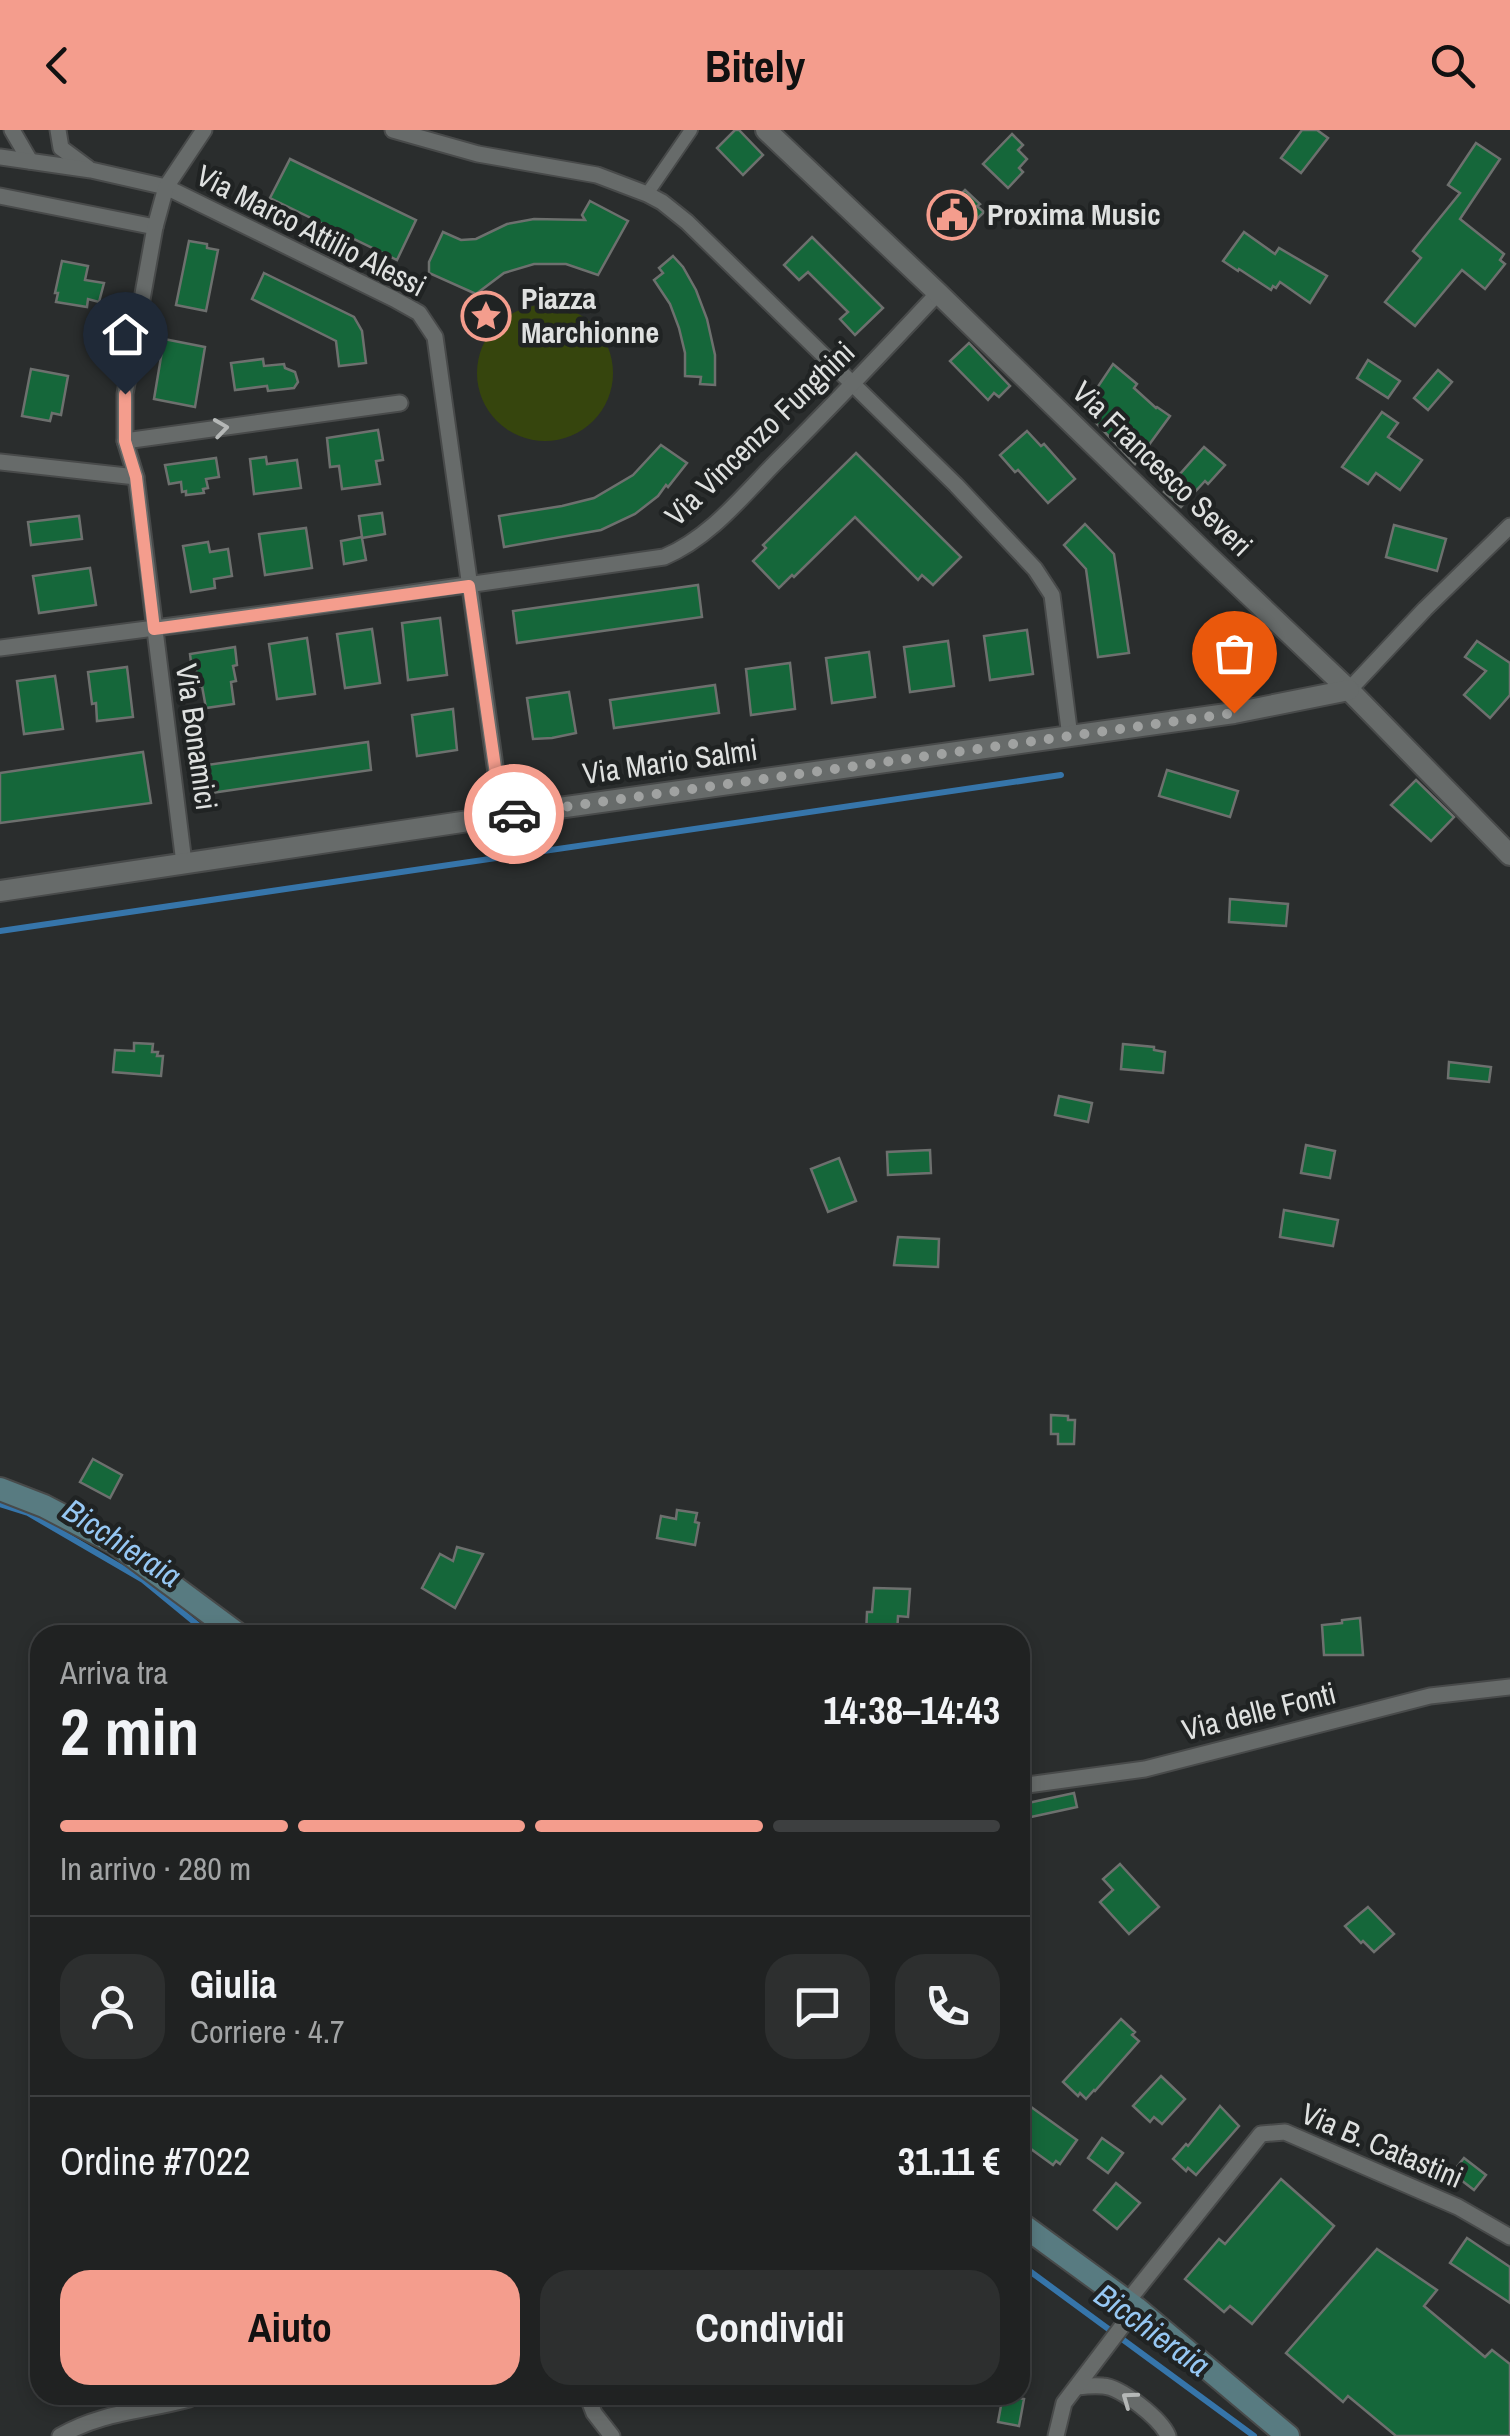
<!DOCTYPE html>
<html lang="it">
<meta charset="utf-8">
<style>
:root{--surface:#202222;--page:#2d2f2f;--text:#f1f3f6;--muted:#a2a4a5;--line:#3d3f40;--accent:#f49d8d}
body{margin:0;font-family:"Archivo Narrow",sans-serif;background:var(--page);color:var(--text);height:100vh;display:flex;flex-direction:column;font-size:38px;white-space:nowrap}
*{box-sizing:border-box;margin:0}
p{font-size:32px;color:var(--muted)}
.icon{flex:none;width:55px;height:55px;fill:none;stroke:currentColor;stroke-width:2;stroke-linecap:round;stroke-linejoin:round}
.map{position:relative;flex:1;overflow:hidden}
.details{position:absolute;left:30px;top:1495px;width:1000px;height:780px;display:flex;flex-direction:column;background:var(--surface);border-radius:30px;box-shadow:0 5px 15px #0003,0 0 0 2px var(--line)}
.details>*{flex:none}
.pin{position:absolute;display:grid;place-items:center;width:85px;height:85px;color:#fff;margin:-102px -42px;border-radius:50% 50% 50% 0;rotate:-45deg;box-shadow:0 0 10px #0007}
.pin .icon{rotate:45deg}
.courier{position:absolute;display:grid;place-items:center;width:100px;height:100px;margin:-50px;border:8px solid #f49d8d;border-radius:50%;background:#fff;color:#222;box-shadow:0 2px 12px #0007}
.summary em{font-style:normal;font-weight:800}
.summary div{display:flex;flex-direction:column-reverse}
.summary{display:flex;align-items:center;justify-content:space-between;height:170px;padding:0 30px}
h1{font-size:65px;font-weight:800;line-height:75px}
.bar{display:grid;grid-template-columns:repeat(4,1fr);gap:15px 10px;align-content:center;height:120px;padding:0 30px}
.bar i{height:12px;border-radius:8px;background:var(--line)}
.bar .current{background:var(--accent)}
.bar p{grid-column:span 4}
.line{display:flex;align-items:center;gap:25px;padding:0 30px;border-top:2px solid var(--line)}
.line div{flex:1}
.round{display:grid;place-items:center;flex:none;width:105px;height:105px;border-radius:30px;background:var(--page)}
.cta{display:flex;gap:20px;margin-top:auto;padding:20px 30px}
.cta a{flex:1;height:115px;border-radius:30px;background:var(--accent);color:#111;font-size:40px;font-weight:800;line-height:115px;text-align:center}
.cta a+a{background:var(--page);color:var(--text)}
header{display:flex;justify-content:space-between;align-items:center;height:130px;padding:0 30px;background:var(--accent);color:#111;font-size:45px;font-weight:800}
.map>svg:first-child{display:block}
.green{fill:#36450d}
.lines{fill:none;stroke-linecap:round;stroke-linejoin:round}
.stream{stroke:#3675aa;stroke-width:6}
.building{fill:#15673a;stroke:#6d706e;stroke-width:2.5}
.pedestrian-casing{stroke:#484a4a;stroke-width:16}
.minor-casing{stroke:#484a4a;stroke-width:19}
.tertiary-casing{stroke:#484a4a;stroke-width:24}
.secondary-casing{stroke:#484a4a;stroke-width:26}
.pedestrian{stroke:#676b6a;stroke-width:12}
.minor{stroke:#676b6a;stroke-width:15}
.tertiary{stroke:#676b6a;stroke-width:20}
.secondary{stroke:#587b81;stroke-width:22}
.oneway{stroke:#b5b8b7}
.done{stroke:#a0a2a1;stroke-width:10;stroke-dasharray:0 18}
.route{stroke:#f49d8d;stroke-width:12}
.labels{text-anchor:middle;stroke-width:9;stroke-linejoin:round;paint-order:stroke}
.poi-label{font-size:30px;font-weight:bold;fill:#dfe1e0;stroke:#202323;text-anchor:start}
.street-label{font-size:30px;fill:#dfe1e0;stroke:#202323}
.water-label{font-size:32px;font-style:italic;fill:#96c7f3;stroke:#202323}
</style>
<header><svg class="icon" aria-label="back" viewBox="0 0 24 24"><path d="M15 5l-7 7 7 7"/></svg>Bitely<svg class="icon" aria-label="search" viewBox="0 0 24 24"><circle cx="10" cy="10" r="6"/><path d="M15 15l6 6"/></svg></header>
<div class="map">
<svg width="1510" height="2306" viewBox="0 0 1510 2306">
<rect width="100%" height="100%" fill="#2a2d2d"/>
<circle class="green" cx="545" cy="243" r="68"/>
<g class="lines">
<g class="stream">
<polyline points="0,801 1061,645"/>
<polyline points="0,1374 28,1383 143,1450 210,1505"/>
<polyline points="1020,2134 1254,2306"/>
</g>
</g>
<g class="building">
<polygon points="735,0 739,0 763,25 743,45 717,18"/>
<polygon points="1302,0 1317,0 1328,8 1301,43 1281,28"/>
<polygon points="1012,4 1023,15 1018,20 1027,29 1019,38 1023,42 1008,58 983,34"/>
<polygon points="1476,13 1500,29 1460,89 1504,124 1500,130 1505,134 1485,159 1462,140 1415,196 1385,172 1421,128 1413,121 1460,63 1448,55"/>
<polygon points="290,29 416,90 397,130 270,68"/>
<polygon points="965,60 980,74 977,76 984,82 968,98 959,89 952,97 940,85"/>
<polygon points="590,71 628,91 598,145 566,134 534,134 504,143 476,164 429,143 429,132 443,102 461,110 476,109 507,94 534,89 585,90 582,85"/>
<polygon points="1244,102 1275,124 1279,118 1327,146 1310,173 1280,152 1276,158 1273,156 1271,160 1239,139 1238,141 1223,131"/>
<polygon points="812,107 883,178 855,205 840,189 848,182 808,142 799,150 784,135"/>
<polygon points="189,111 207,114 207,118 218,120 206,181 176,175"/>
<polygon points="673,126 683,137 696,160 707,189 715,225 715,255 700,254 701,247 685,246 685,223 679,198 670,174 654,150 663,143 659,138"/>
<polygon points="62,131 88,136 85,150 104,153 99,172 88,169 87,177 56,172 58,163 55,163"/>
<polygon points="264,143 354,187 362,201 366,233 339,236 336,211 252,169"/>
<polygon points="164,209 205,217 195,277 154,269"/>
<polygon points="969,213 1010,256 999,267 994,263 988,270 950,231"/>
<polygon points="263,229 264,236 284,234 285,238 295,242 298,252 294,258 268,261 267,256 235,260 231,233"/>
<polygon points="1368,230 1400,251 1388,268 1357,248"/>
<polygon points="1113,234 1137,254 1134,258 1156,278 1157,277 1170,286 1135,334 1083,279"/>
<polygon points="31,239 68,246 61,285 52,283 50,291 22,286"/>
<polygon points="1438,240 1452,252 1428,280 1414,268"/>
<polygon points="1382,282 1398,293 1388,307 1422,330 1400,360 1376,343 1368,354 1342,337"/>
<polygon points="378,300 383,330 376,331 380,354 342,359 339,336 330,337 327,308"/>
<polygon points="1027,301 1041,316 1044,314 1075,349 1048,373 1018,340 1015,342 1000,325"/>
<polygon points="661,315 687,333 668,357 666,355 658,366 635,384 601,400 504,417 499,386 562,376 594,368 633,345"/>
<polygon points="1204,317 1225,335 1208,354 1205,351 1181,377 1164,362"/>
<polygon points="856,323 961,427 933,455 922,445 918,450 855,387 794,447 792,445 779,458 753,431 766,418 763,415"/>
<polygon points="266,327 267,334 297,330 301,358 254,364 250,329"/>
<polygon points="216,328 219,347 206,349 208,358 203,359 204,363 186,365 186,361 182,362 181,352 169,354 165,335"/>
<polygon points="382,383 385,404 362,408 366,430 344,434 341,411 362,407 359,386"/>
<polygon points="79,386 82,409 31,415 28,392"/>
<polygon points="1085,394 1114,424 1129,523 1098,527 1086,439 1064,415"/>
<polygon points="1394,395 1446,409 1437,441 1386,427"/>
<polygon points="306,398 312,438 265,445 259,404"/>
<polygon points="208,412 210,422 228,419 232,446 214,449 215,458 191,462 183,416"/>
<polygon points="90,438 96,475 39,483 33,446"/>
<polygon points="698,455 702,487 517,513 513,481"/>
<polygon points="440,488 447,545 408,550 402,493"/>
<polygon points="372,499 380,553 345,558 337,504"/>
<polygon points="1027,500 1033,544 990,550 984,506"/>
<polygon points="307,508 315,564 277,569 269,514"/>
<polygon points="948,511 954,556 910,562 904,517"/>
<polygon points="1477,511 1510,533 1510,565 1490,588 1464,565 1486,541 1465,527"/>
<polygon points="235,517 237,535 233,536 236,551 231,552 234,574 206,578 202,556 198,557 196,540 192,541 190,524"/>
<polygon points="869,522 875,567 832,573 826,528"/>
<polygon points="790,533 795,579 751,585 746,539"/>
<polygon points="127,537 133,587 97,591 96,573 92,574 88,542"/>
<polygon points="55,546 63,599 24,604 17,551"/>
<polygon points="715,555 719,583 614,598 610,570"/>
<polygon points="569,562 576,603 552,608 533,609 527,568"/>
<polygon points="453,579 457,620 417,626 412,585"/>
<polygon points="368,612 371,640 211,663 207,635"/>
<polygon points="143,622 151,673 0,693 0,643"/>
<polygon points="1167,640 1238,661 1230,687 1159,666"/>
<polygon points="1416,650 1454,687 1431,711 1391,675"/>
<polygon points="1230,769 1288,774 1286,796 1229,792"/>
<polygon points="134,913 153,914 152,922 158,922 157,926 163,926 161,946 113,942 115,920 134,921"/>
<polygon points="1123,914 1154,917 1154,920 1165,922 1163,943 1121,939"/>
<polygon points="1449,932 1491,937 1489,952 1448,948"/>
<polygon points="1059,966 1092,973 1088,992 1055,985"/>
<polygon points="1306,1015 1335,1021 1330,1048 1301,1043"/>
<polygon points="930,1020 931,1043 888,1045 887,1022"/>
<polygon points="839,1028 856,1071 828,1082 811,1039"/>
<polygon points="1284,1080 1338,1090 1333,1116 1280,1107"/>
<polygon points="898,1107 939,1109 938,1137 894,1135"/>
<polygon points="1051,1285 1068,1286 1068,1290 1075,1290 1074,1314 1058,1314 1058,1304 1051,1304"/>
<polygon points="93,1329 122,1345 110,1368 80,1352"/>
<polygon points="677,1380 697,1383 695,1392 699,1393 695,1415 657,1408 661,1386 676,1389"/>
<polygon points="457,1417 483,1424 455,1478 422,1458 440,1424 453,1431"/>
<polygon points="874,1458 910,1459 908,1487 898,1486 897,1505 866,1505 867,1482 872,1482"/>
<polygon points="1360,1488 1363,1525 1324,1525 1322,1495 1342,1493 1342,1490"/>
<polygon points="1074,1663 1077,1677 1031,1687 1028,1673"/>
<polygon points="1120,1734 1159,1777 1129,1804 1100,1772 1113,1760 1103,1749"/>
<polygon points="1368,1777 1394,1804 1374,1822 1363,1811 1361,1813 1345,1796"/>
<polygon points="1121,1889 1135,1902 1132,1905 1139,1911 1095,1961 1094,1960 1086,1969 1080,1963 1078,1966 1063,1952"/>
<polygon points="1161,1946 1185,1969 1162,1994 1154,1987 1150,1992 1133,1976"/>
<polygon points="1020,1969 1077,2010 1060,2034 1056,2031 1053,2035 1020,2011"/>
<polygon points="1220,1976 1239,1996 1196,2045 1188,2038 1186,2041 1173,2029 1186,2014 1188,2016"/>
<polygon points="1102,2008 1123,2023 1108,2043 1088,2028"/>
<polygon points="1464,2028 1486,2045 1474,2060 1452,2043"/>
<polygon points="1281,2049 1334,2096 1252,2194 1230,2176 1224,2182 1185,2149 1219,2109 1225,2114"/>
<polygon points="1116,2053 1140,2073 1117,2099 1094,2080"/>
<polygon points="1467,2108 1510,2137 1510,2173 1450,2133"/>
<polygon points="1377,2119 1437,2160 1424,2176 1485,2227 1492,2220 1510,2234 1510,2306 1396,2306 1348,2266 1343,2272 1286,2223"/>
<polygon points="1003,2265 1024,2269 1019,2296 998,2292"/>
</g>
<g class="lines">
<g class="pedestrian-casing">
<polyline id="pedestrian" points="647,64 691,0"/>
</g>
<g class="minor-casing">
<g id="minor">
<polyline points="12,0 30,31"/>
<polyline points="58,0 61,18 88,38"/>
<polyline points="393,0 478,24 597,45 647,64 662,72 687,92 956,355 1035,439 1052,465 1070,607"/>
<polyline points="0,27 91,40 166,57 394,169 419,183 435,207 502,686"/>
<polyline points="0,66 155,97"/>
<polyline points="125,311 400,273"/>
<polyline points="0,332 136,347"/>
<path d="M0 518 278 482 664 427C709 408 741 368 774 334 830 278 884 221 938 163"/>
<polyline points="1349,560 1425,479 1510,396"/>
<polyline points="184,733 136,347 125,311 125,264 155,97 166,57 204,0"/>
<polyline points="1020,1656 1145,1639 1430,1566 1510,1557"/>
<polyline points="1127,2172 1261,2004 1285,2002 1458,2077 1510,2107"/>
<path d="M1077 2257C1085 2256 1094 2255 1103 2256 1121 2257 1161 2289 1168 2306"/>
<polyline points="587,2265 594,2283 612,2306"/>
<path d="M60 2306C101 2282 145 2281 189 2269L192 2265"/>
<polyline points="1056,2306 1064,2273 1136,2178"/>
</g>
</g>
<g class="tertiary-casing">
<g id="tertiary">
<polyline points="766,0 938,163 1209,427 1349,560 1510,725"/>
<polyline points="0,761 502,686 1234,583 1349,560"/>
</g>
</g>
<g class="secondary-casing">
<g id="secondary">
<polyline points="0,1359 44,1376 115,1413 239,1505"/>
<polyline points="1020,2093 1136,2178 1288,2306"/>
</g>
</g>
<use href="#pedestrian" class="pedestrian"/>
<use href="#minor" class="minor"/>
<use href="#tertiary" class="tertiary"/>
<use href="#secondary" class="secondary"/>
</g>
<defs><path id="oneway-chevron" d="M-2-3.5L2.5 0L-2 3.5" fill="none" stroke-width="1.6" stroke-linecap="round" stroke-linejoin="round" transform="scale(2.5)"/></defs>
<g class="oneway">
<use href="#oneway-chevron" transform="translate(221 298) rotate(-8)"/>
<use href="#oneway-chevron" transform="translate(1129 2269) rotate(-144)"/>
</g>
<g class="lines">
<polyline class="done" points="514,684 1234,583"/>
<polyline class="route" points="125,264 125,311 136,347 154,499 469,456 502,686 514,684"/>
</g>
<defs>
<g id="civic-ring" transform="scale(2.5)"><circle r="9.5" fill="#202323" stroke="#f49d8d" stroke-width="1.5"/><path d="M-.6-6.5H3V-4.5H.6V-3L4-1V1h2V6H-6V1h2V-1L-.6-3ZM-1.2 2.5V6h2.4V2.5Z" fill="#f49d8d"/></g>
<g id="sight-ring" transform="scale(2.5)"><circle r="9.5" fill="#202323" stroke="#f49d8d" stroke-width="1.5"/><path d="M0-6L1.8-2.2L6-1.7L2.9 1.2L3.7 5.4L0 3.3L-3.7 5.4L-2.9 1.2L-6-1.7L-1.8-2.2Z" fill="#f49d8d"/></g>
</defs>
<g fill-rule="evenodd">
<use href="#civic-ring" x="952" y="85"/>
<use href="#sight-ring" x="486" y="186"/>
</g>
<g class="labels">
<g class="poi-label">
<text x="987" y="95">Proxima Music</text>
<text x="521" y="179">Piazza<tspan x="521" dy="34">Marchionne</tspan></text>
</g>
<g class="street-label">
<text transform="translate(311 101) rotate(27)" y="10">Via Marco Attilio Alessi</text>
<text transform="translate(760 304) rotate(-44)" y="10">Via Vincenzo Funghini</text>
<text transform="translate(1162 339) rotate(44)" y="10">Via Francesco Severi</text>
<text transform="translate(196 607) rotate(82)" y="10">Via Bonamici</text>
<text transform="translate(670 632) rotate(-8)" y="10">Via Mario Salmi</text>
<text transform="translate(1259 1582) rotate(-14)" y="10">Via delle Fonti</text>
<text transform="translate(1382 2016) rotate(23)" y="10">Via B. Catastini</text>
</g>
<g class="water-label">
<text transform="translate(122 1413) rotate(33)" y="11">Bicchieraia</text>
<text transform="translate(1152 2200) rotate(36)" y="11">Bicchieraia</text>
</g>
</g>
</svg>
<div class="pin" style="left:1234px;top:583px;background:#ea580c"><svg class="icon" aria-label="bag" viewBox="0 0 24 24"><path d="M5 8h14l-1 12H6zM9 8a3 3 0 0 1 6 0"/></svg></div>
<div class="pin" style="left:125px;top:264px;background:#1f2937"><svg class="icon" aria-label="home" viewBox="0 0 24 24"><path d="M3 11l9-7 9 7M6 9v11h12V9"/></svg></div>
<div class="courier" style="left:514px;top:684px"><svg class="icon" aria-label="car" viewBox="0 0 24 24"><path d="M5 17H2v-5l4-1 3-4h7l3 4 3 1v5h-3M9 17h6M6 11h13"/><circle cx="7" cy="17" r="2"/><circle cx="17" cy="17" r="2"/></svg></div>
<section class="details">
<div class="summary"><div><h1>2 min</h1><p>Arriva tra</p></div><em>14:38–14:43</em></div>
<div class="bar"><i class="current"></i><i class="current"></i><i class="current"></i><i></i><p>In arrivo · 280 m</p></div>
<div class="line" style="height:180px"><a class="round"><svg class="icon" aria-label="person" viewBox="0 0 24 24"><circle cx="12" cy="8" r="4"/><path d="M4 21q1-7 8-7t8 7"/></svg></a><div><b>Giulia</b><p>Corriere · 4.7</p></div><a class="round"><svg class="icon" aria-label="chat" viewBox="0 0 24 24"><path d="M4 5h16v11H9l-5 4z"/></svg></a><a class="round"><svg class="icon" aria-label="phone" viewBox="0 0 24 24"><path d="M5 4h4l2 5-3 2q2 4 5 5l2-3 5 2v4C11 20 4 13 5 4z"/></svg></a></div>
<div class="line" style="height:130px"><div>Ordine #7022</div><b>31.11 €</b></div>
<div class="cta"><a>Aiuto</a><a>Condividi</a></div>
</section>
</div>
